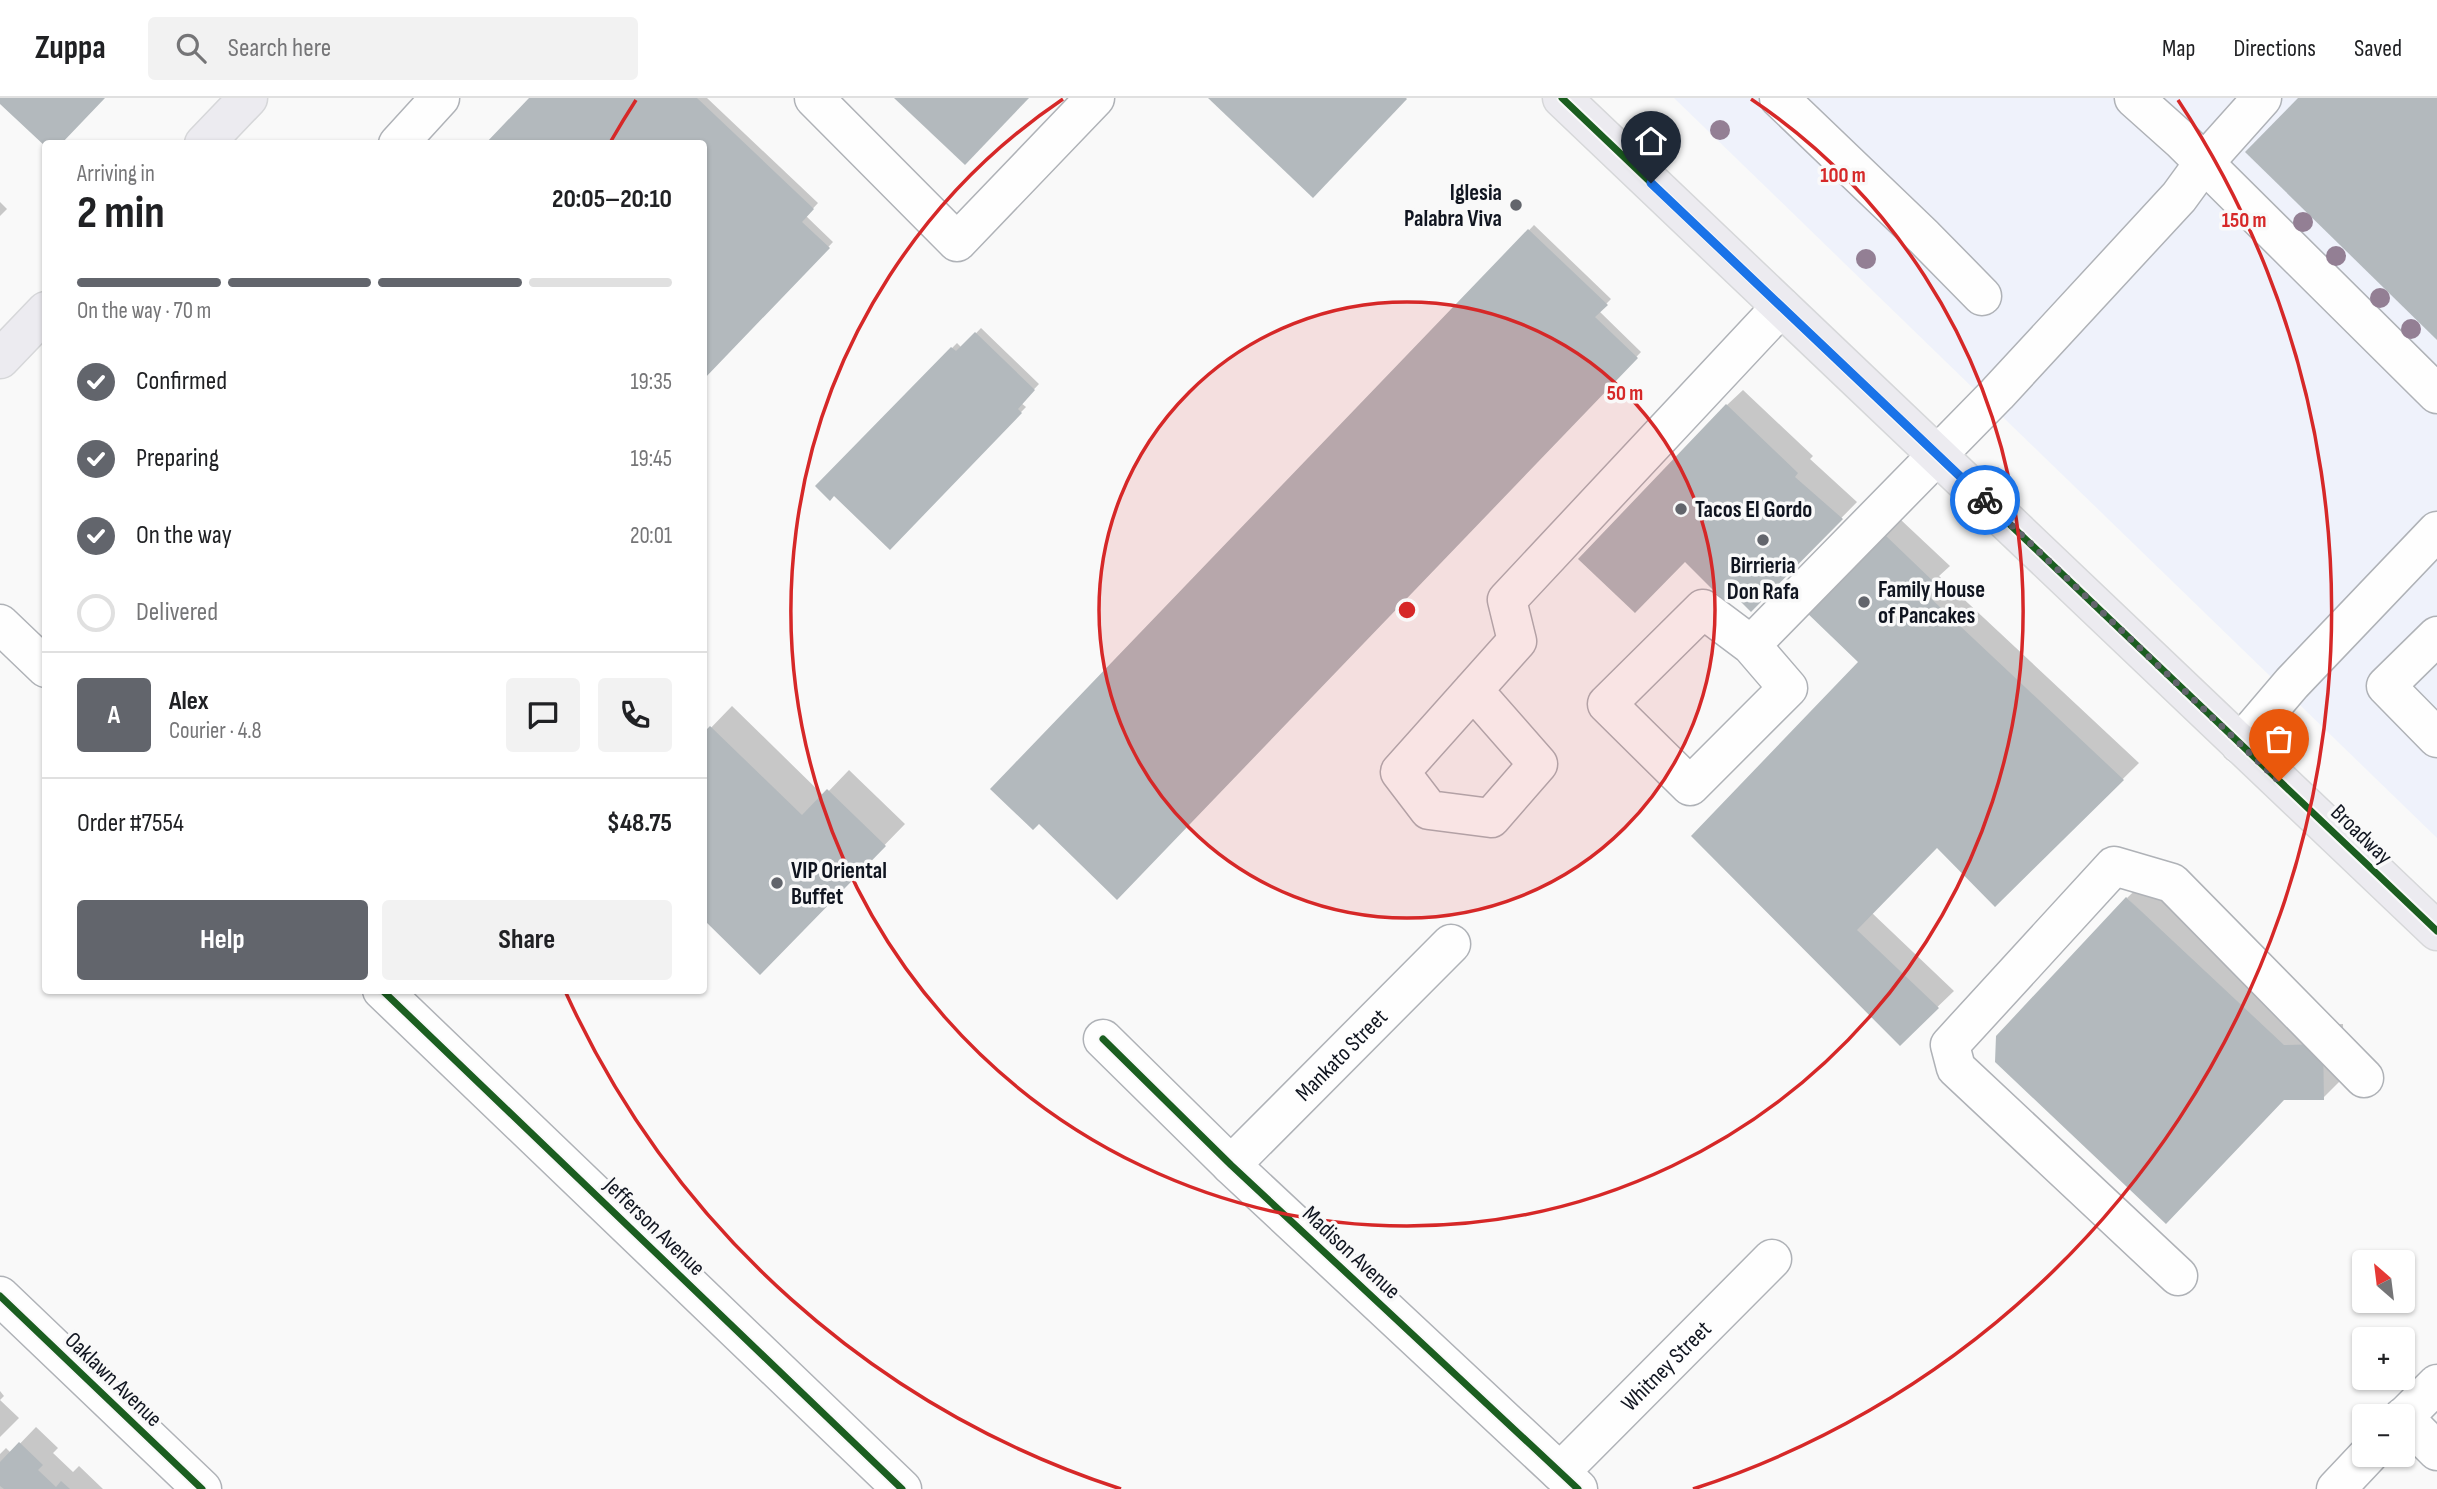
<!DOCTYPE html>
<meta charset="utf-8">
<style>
:root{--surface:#fff;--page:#f2f2f2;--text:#202124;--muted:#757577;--line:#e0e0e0;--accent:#62656c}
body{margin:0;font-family:"Sofia Sans Condensed",sans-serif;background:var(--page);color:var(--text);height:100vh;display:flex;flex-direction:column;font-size:26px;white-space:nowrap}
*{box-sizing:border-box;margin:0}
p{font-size:23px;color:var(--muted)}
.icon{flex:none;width:38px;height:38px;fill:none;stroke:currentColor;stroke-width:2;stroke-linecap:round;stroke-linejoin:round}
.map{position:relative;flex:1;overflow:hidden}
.panel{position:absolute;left:42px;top:42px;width:665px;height:854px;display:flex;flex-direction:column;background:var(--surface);border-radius:7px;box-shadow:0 2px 5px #0004}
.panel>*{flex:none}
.needle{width:46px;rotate:332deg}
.fabs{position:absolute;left:2352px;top:1152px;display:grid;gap:14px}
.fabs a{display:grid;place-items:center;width:63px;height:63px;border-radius:7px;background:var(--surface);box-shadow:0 2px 5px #0004;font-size:35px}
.pin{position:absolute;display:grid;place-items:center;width:60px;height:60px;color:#fff;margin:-72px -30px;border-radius:50% 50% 50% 0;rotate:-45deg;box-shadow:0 0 7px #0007}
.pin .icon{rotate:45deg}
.courier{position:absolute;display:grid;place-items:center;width:70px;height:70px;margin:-35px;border:5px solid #1a73e8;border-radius:50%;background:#fff;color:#222;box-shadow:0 2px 9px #0007}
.headline em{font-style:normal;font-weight:700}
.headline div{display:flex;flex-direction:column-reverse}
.headline{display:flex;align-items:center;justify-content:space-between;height:119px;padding:0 35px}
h1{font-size:46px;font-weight:700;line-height:52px}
.bar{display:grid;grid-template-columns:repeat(4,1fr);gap:10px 7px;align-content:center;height:84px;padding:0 35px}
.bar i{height:9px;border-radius:5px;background:var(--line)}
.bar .current{background:var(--accent)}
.bar p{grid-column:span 4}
.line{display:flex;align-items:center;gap:18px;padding:0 35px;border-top:2px solid var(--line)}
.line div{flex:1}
.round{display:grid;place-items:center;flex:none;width:74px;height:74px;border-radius:7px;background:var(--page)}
ol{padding:0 35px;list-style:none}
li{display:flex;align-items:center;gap:21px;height:77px}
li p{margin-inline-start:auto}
li .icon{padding:7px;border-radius:50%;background:var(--accent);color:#fff;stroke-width:4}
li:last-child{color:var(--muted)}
li i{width:38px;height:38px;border:4px solid var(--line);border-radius:50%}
.button{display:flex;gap:14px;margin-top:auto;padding:14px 35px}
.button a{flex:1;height:80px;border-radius:7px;background:var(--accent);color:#fff;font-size:28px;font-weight:700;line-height:80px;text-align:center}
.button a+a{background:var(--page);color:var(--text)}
header{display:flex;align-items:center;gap:42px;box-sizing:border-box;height:98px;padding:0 35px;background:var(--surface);border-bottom:2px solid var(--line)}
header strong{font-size:33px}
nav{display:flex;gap:38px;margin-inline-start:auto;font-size:24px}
.search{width:490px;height:63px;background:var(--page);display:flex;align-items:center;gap:18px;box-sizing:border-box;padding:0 24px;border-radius:7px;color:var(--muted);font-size:26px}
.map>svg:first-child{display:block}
.built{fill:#eff2fb}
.shadow{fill:#0003}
.building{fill:#b3b9bd}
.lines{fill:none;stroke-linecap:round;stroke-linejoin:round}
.minor-casing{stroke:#afb2b7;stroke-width:41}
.major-casing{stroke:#d6d7d9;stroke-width:41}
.minor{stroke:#fefefe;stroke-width:38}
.major{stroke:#ecebf0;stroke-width:38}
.cycleway-casing{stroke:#f9f9f9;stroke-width:11}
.cycleway{stroke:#1b5e20;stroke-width:7}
.tree{fill:#937f94}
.done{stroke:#62656c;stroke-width:7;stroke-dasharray:0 12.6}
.route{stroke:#1a73e8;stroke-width:9}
.ring{fill:none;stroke:#d62828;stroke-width:3.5}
.poi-dot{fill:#62656c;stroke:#f9f9f9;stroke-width:2.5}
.labels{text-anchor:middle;stroke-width:7;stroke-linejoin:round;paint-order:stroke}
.poi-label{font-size:23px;font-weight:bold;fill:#101520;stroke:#f9f9f9;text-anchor:start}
.street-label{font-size:23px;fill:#101520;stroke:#f9f9f9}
.centre{fill:#d62828;stroke:#f9f9f9;stroke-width:3.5}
.ring-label{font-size:21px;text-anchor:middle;font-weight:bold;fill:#d62828;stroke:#f9f9f9;stroke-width:7;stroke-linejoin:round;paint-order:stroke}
</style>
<header>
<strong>Zuppa</strong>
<div class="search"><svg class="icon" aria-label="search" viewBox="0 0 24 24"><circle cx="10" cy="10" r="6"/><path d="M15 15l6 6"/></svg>Search here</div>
<nav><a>Map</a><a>Directions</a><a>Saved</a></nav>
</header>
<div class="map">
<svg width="2437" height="1391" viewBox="0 0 2437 1391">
<rect width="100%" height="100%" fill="#f9f9f9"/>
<polygon class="built" points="1674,0 2437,0 2437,740"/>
<g class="shadow">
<polygon points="531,0 707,0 818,105 806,118 833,144 704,279 704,46"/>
<polygon points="0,104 7,111 0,118"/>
<polygon points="1534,127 1611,201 1599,213 1641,254 1117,799 1039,724 992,691"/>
<polygon points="981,230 1039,286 1021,305 1026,309 890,449 834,396 818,388 957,245 962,250"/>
<polygon points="1743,292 1813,358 1810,361 1857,404 1751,512 1732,493 1685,461 1727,307"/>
<polygon points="1893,421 1898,425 1901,422 1950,468 1939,478 2139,665 1995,807 1937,747 1872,815 1954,893 1900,945 1693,738 1861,564 1807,512"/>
<polygon points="732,608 824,698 849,672 905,726 760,875 704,819 704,637"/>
<polygon points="2148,780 2305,927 2343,926 2344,979 2323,1000 2127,800"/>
<polygon points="0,1293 4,1298 0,1302 19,1320 0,1339"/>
<polygon points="36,1329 58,1350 53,1355 73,1374 79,1368 103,1391 0,1391 0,1356 6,1350 11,1355"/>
</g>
<g class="building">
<polygon points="0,0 105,0 61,46 46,46 46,49 0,6"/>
<polygon points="529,0 697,0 814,111 802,124 830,150 704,281 704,46 485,46"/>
<polygon points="894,0 1029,0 965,67"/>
<polygon points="1208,0 1406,0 1407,1 1313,100"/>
<polygon points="2298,0 2437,0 2437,242 2245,54"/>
<polygon points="1528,131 1608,207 1595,219 1638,260 1117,802 1039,726 1033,732 990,691"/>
<polygon points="975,234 1035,292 1018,311 1022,315 890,452 834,398 830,403 815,388 951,249 956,253"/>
<polygon points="1726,306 1798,375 1795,379 1843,421 1751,514 1732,495 1724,503 1685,464 1635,515 1578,461"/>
<polygon points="1884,436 1935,485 1925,495 2124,682 1995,809 1937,750 1857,832 1939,910 1900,948 1691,738 1858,564 1804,512"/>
<polygon points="710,628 802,717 827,691 886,748 760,877 704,822 704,634"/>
<polygon points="2126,799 2284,947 2323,946 2324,1002 2284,1002 2166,1126 1995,964 1996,938"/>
<polygon points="19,1344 43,1367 38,1372 56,1389 61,1383 70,1391 4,1391 0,1388 0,1364"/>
</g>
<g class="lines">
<g class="minor-casing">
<g id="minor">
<polyline points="814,0 957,144 1095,0"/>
<polyline points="1779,0 1924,139 1982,198"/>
<polyline points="2134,0 2181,42 2437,296"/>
<polyline points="398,46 440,0"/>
<polyline points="0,526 46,570"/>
<polyline points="2437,538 2386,588 2437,640"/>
<polyline points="1751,547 1788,590 1690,688 1607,606 1703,511 1751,547 1997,296 2179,99 2203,66 2262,0"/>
<polyline points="1473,592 1538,666 1491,720 1429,712 1400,674 1517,543 1507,502 1781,209"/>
<polyline points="2240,646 2292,585 2437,433"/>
<polyline points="382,892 902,1391"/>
<polyline points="1103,941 1231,1067 1578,1391"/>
<path id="s1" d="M1231 1067 1451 846"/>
<polyline points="2178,1178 1956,970 1950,947 2114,768 2172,785 2364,980"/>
<polyline points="0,1198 202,1391"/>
<polyline points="2403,1319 2437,1353"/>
<polyline points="2403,1320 2437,1286"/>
<path id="s2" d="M1560 1374 1772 1161"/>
<polyline points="2336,1391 2369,1356"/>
</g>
</g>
<g class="major-casing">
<g id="major">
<polyline points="1562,0 2437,833"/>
<polyline points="204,46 248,0"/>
<polyline points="0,261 46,213"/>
</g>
</g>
<use href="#minor" class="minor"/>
<use href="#major" class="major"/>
<g class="cycleway-casing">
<g id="cycleway">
<polyline points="1562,0 2437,833"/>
<polyline points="382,892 902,1391"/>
<polyline points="1103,941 1231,1067 1578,1391"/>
<polyline points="0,1198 202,1391"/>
</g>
</g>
<use href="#cycleway" class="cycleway"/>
</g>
<g class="tree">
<circle cx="1720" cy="32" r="10"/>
<circle cx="2303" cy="124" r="10"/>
<circle cx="2336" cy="158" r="10"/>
<circle cx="1866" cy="161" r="10"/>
<circle cx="2380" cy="200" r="10"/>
<circle cx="2411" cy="231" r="10"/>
</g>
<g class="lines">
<polyline class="done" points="1985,402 2279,683"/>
<polyline class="route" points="1651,85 1985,402"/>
</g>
<circle cx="1407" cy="512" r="308" fill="#d62828" fill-opacity=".12"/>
<g class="ring">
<circle cx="1407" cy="512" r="308"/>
<path d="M1751 1A616 616 0 1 1 1063 1"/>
<path d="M1121 1391A924 924 0 0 1 566 895M611 43A924 924 0 0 1 636 2M2178 2A924 924 0 0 1 1693 1391"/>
</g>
<g class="poi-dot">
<circle cx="1516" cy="107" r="7"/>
<circle cx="1681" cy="411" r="7"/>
<circle cx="1763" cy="442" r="7"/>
<circle cx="1864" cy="504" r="7"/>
<circle cx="777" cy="785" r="7"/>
</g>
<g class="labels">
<g class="poi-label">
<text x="1502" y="102" text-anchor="end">Iglesia<tspan x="1502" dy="26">Palabra Viva</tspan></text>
<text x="1695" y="419">Tacos El Gordo</text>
<text x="1763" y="475" text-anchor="middle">Birrieria<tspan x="1763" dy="26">Don Rafa</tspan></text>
<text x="1878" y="499">Family House<tspan x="1878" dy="26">of Pancakes</tspan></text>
<text x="791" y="780">VIP Oriental<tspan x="791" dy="26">Buffet</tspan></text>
</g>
<g class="street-label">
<text transform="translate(2362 736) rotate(44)" y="8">Broadway</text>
<text dy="8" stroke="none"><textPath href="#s1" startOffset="156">Mankato Street</textPath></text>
<text transform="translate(655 1128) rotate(44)" y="8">Jefferson Avenue</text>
<text transform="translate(1352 1154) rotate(43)" y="8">Madison Avenue</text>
<text dy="8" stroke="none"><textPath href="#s2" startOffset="150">Whitney Street</textPath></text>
<text transform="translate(114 1281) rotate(44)" y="8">Oaklawn Avenue</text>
</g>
</g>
<circle cx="1407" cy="512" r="10" class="centre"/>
<g class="ring-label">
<text x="1843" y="84">100 m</text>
<text x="2244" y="129">150 m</text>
<text x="1625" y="302">50 m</text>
</g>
</svg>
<div class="fabs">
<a><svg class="needle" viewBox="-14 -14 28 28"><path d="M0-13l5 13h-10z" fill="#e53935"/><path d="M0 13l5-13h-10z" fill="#757577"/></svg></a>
<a>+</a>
<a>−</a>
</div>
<div class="pin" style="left:2279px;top:683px;background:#ea580c"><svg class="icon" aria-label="bag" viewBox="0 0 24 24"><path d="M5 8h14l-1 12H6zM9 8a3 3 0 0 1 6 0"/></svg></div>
<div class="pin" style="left:1651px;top:85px;background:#1f2937"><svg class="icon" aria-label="home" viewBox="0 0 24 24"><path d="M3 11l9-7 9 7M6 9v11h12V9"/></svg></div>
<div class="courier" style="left:1985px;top:402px"><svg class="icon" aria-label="bike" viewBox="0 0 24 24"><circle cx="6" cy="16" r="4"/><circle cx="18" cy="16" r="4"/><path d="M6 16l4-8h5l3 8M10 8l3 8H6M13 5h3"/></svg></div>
<section class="panel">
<div class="headline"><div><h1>2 min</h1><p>Arriving in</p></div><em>20:05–20:10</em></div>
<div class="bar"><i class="current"></i><i class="current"></i><i class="current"></i><i></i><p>On the way · 70 m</p></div>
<ol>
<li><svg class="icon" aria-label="check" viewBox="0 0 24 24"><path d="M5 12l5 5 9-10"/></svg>Confirmed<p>19:35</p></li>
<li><svg class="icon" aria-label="check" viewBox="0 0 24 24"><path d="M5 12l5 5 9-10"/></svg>Preparing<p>19:45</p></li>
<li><svg class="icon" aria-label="check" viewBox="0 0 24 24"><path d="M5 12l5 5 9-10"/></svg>On the way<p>20:01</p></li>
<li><i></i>Delivered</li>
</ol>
<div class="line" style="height:126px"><b class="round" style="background:var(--accent);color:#fff">A</b><div><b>Alex</b><p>Courier · 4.8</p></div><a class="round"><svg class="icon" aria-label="chat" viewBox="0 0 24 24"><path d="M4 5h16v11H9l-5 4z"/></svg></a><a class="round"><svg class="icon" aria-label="phone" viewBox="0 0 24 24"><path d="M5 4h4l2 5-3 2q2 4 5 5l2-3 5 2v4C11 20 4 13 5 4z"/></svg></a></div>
<div class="line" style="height:91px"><div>Order #7554</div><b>$48.75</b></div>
<div class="button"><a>Help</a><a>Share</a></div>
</section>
</div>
